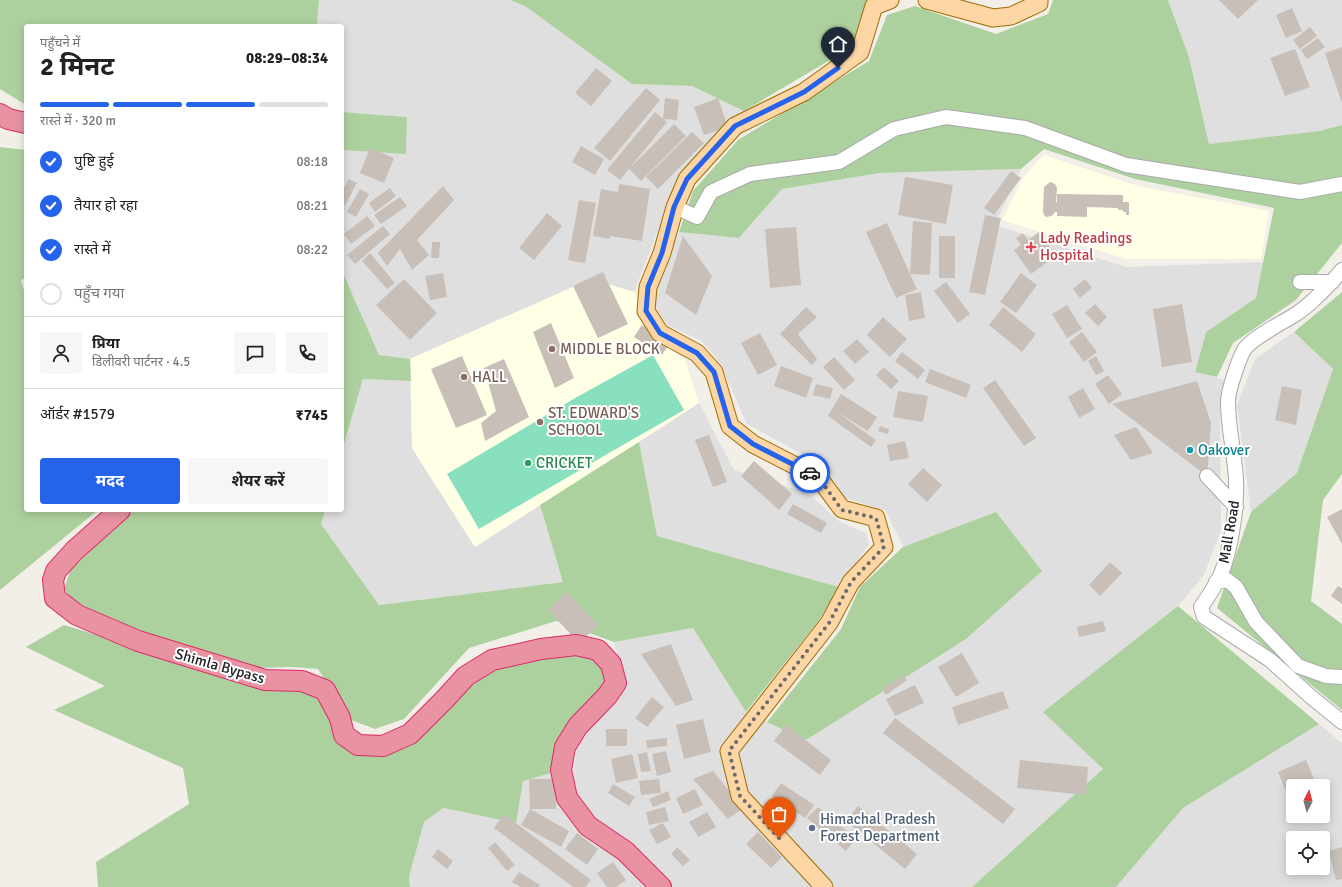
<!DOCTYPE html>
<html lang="hi">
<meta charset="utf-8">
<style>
:root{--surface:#fff;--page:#f6f6f6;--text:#222;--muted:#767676;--line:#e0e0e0;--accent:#2563eb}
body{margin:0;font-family:Signika,"Noto Sans Devanagari",sans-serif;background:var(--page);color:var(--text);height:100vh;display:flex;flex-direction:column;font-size:15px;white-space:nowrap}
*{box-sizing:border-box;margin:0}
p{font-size:13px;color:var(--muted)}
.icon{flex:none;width:22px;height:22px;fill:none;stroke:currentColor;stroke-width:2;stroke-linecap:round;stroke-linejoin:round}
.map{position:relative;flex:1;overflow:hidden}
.side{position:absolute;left:24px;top:24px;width:320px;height:488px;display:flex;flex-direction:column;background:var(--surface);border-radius:4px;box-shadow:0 2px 10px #0003}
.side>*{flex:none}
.needle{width:26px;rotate:6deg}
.controls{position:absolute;left:1286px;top:779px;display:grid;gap:8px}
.controls a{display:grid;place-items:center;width:44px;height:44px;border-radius:4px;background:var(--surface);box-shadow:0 2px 10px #0003;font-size:20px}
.pin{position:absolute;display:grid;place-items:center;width:34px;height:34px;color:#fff;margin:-41px -17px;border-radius:50% 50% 50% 0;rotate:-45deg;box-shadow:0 0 4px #0007}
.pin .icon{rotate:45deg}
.courier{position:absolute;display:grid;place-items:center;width:40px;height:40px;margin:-20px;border:3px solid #2563eb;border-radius:50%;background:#fff;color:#222;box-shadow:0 1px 5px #0007}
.head em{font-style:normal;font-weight:700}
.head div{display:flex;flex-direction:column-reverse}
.head{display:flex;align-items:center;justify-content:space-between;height:68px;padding:0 16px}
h1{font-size:26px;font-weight:700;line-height:30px}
.bar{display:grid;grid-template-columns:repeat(4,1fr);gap:6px 4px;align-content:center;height:48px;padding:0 16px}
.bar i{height:5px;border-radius:3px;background:var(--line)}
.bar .active{background:var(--accent)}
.bar p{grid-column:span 4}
.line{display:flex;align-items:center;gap:10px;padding:0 16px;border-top:1px solid var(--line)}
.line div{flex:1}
.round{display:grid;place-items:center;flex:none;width:42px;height:42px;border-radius:4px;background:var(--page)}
ol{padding:0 16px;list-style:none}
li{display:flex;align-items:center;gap:12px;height:44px}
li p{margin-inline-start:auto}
li .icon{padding:4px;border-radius:50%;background:var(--accent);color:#fff;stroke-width:4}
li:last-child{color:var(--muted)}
li i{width:22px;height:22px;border:2px solid var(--line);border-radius:50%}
.button{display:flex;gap:8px;margin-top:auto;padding:8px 16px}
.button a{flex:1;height:46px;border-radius:4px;background:var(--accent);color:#fff;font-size:16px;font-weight:700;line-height:46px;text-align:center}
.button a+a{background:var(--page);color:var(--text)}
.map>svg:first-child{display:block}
.residential{fill:#e0dfdf;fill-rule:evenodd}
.education{fill:#ffffe5}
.forest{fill:#add19e}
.pitch{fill:#88e0be}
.building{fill:#c7bfb8}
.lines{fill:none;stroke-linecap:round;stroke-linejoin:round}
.minor-casing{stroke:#a9a9a9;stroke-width:16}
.major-casing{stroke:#a06b00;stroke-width:19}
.highway-casing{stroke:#dc2a67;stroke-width:22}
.minor{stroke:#fff;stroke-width:14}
.major{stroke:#fcd6a4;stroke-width:17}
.highway{stroke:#e892a2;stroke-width:20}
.done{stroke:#6b6a68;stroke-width:4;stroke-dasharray:0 7.2}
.route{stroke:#2563eb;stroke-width:5}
.health-dot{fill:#e0444e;stroke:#fff;stroke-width:1.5}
.education-dot{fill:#8d6e63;stroke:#fff;stroke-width:1.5}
.culture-dot{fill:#0f9aa8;stroke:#fff;stroke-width:1.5}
.leisure-dot{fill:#2e9e5b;stroke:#fff;stroke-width:1.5}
.service-dot{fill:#5c6f8a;stroke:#fff;stroke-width:1.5}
.labels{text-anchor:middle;stroke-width:4;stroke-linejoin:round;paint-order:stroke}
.health-label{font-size:15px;fill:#be3a42;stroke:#fff;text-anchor:start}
.education-label{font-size:15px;fill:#785e54;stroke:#fff;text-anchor:start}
.culture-label{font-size:15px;fill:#0d838f;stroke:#fff;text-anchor:start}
.leisure-label{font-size:15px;fill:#27864d;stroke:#fff;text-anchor:start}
.street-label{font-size:15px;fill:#222;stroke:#fff}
.service-label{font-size:15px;fill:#4e5e75;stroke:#fff;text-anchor:start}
</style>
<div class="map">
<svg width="1342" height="887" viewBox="0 0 1342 887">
<rect width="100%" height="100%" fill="#f2efe9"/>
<g class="residential">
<polygon points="319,0 510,0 525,6 632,84 692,86 744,111 681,172 634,292 591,279 410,359 379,356 342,271 342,150 406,153 407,117 342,112 342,26 317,26"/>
<polygon points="1168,0 1342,0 1342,125 1319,131 1209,144 1189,57"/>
<polygon points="1021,169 995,225 1126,267 1264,262 1256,298 1206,332 1195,371 1224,380 1220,422 1221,530 1204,575 1178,606 1044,712 1103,769 972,887 410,887 409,877 424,822 442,808 516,823 523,781 551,773 573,774 577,748 625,681 614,642 693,628 746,712 806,739 996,512 903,547 886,511 845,498 826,467 747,424 720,363 702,341 667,325 657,310 652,289 679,232 739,238 782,189 880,173"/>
<polygon points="1294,332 1333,369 1297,474 1251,512 1237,405 1255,359"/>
<polygon points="363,379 411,381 412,448 475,547 540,505 563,582 379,605 321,524 325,510 342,510 342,451"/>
<polygon points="699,403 734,470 808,493 840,522 866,533 869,544 839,587 657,536 639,442"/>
<path d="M1319 724 1342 743V887H1116L1183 808ZM1293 786H1323V816H1293ZM1293 838H1323V868H1293Z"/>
</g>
<g class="education">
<polygon points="1044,155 1138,186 1269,211 1261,259 1126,259 1002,220 1024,176"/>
<polygon points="591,279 634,292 644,327 685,360 699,403 475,547 412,448 410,359"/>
</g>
<g class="forest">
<polygon points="0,0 319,0 317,26 26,26 26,105 0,89"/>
<polygon points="510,0 868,0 852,47 744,111 692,86 632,84 525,6"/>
<polygon points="1053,0 1168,0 1189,57 1209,144 1319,131 1342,125 1342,243 1296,300 1233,343 1217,377 1195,372 1206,332 1256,298 1274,208 1135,179 1044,149 1021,169 880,173 782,189 739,238 679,232 693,191 738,140 869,61 887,15 915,6 996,34 1048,14"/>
<polygon points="342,112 407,117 406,154 342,150"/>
<polygon points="0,147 26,150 26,278 21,280 26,297 26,510 98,510 0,590"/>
<polygon points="342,271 379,355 410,359 411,381 363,379 342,451"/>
<polygon points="1342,292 1342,474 1323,500 1311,601 1342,624 1342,710 1217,608 1251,512 1297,473 1333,369 1294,332"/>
<polygon points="639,442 657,536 839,587 819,620 746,712 693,628 614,642 556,621 469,648 404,719 375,729 351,720 318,669 292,667 254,668 156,639 76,604 64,589 71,569 134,510 325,510 321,524 379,605 563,582 540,505"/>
<polygon points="996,512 1042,571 966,639 806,740 767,722 841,629 860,587 903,547"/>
<polygon points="1178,606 1319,724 1183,808 1116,887 972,887 1103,769 1043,712"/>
<polygon points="64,625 137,647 300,686 322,695 336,719 385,750 449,702 494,665 543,654 597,655 611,683 561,745 551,773 523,781 516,823 443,808 424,822 409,877 410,887 98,887 96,862 189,804 183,768 54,710 105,686 26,647"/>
</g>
<polygon class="pitch" points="653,355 684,410 609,453 479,529 447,474 577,397"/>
<g class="building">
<polygon points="1219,0 1258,0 1238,19"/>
<polygon points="1292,8 1302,31 1286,38 1276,15"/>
<polygon points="1310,27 1317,36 1300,49 1293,40"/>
<polygon points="1318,38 1325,47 1307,59 1301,50"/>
<polygon points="1342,47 1342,103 1325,53"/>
<polygon points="1295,49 1310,87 1285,96 1270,58"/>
<polygon points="596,68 612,81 591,106 575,93"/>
<polygon points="646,88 660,100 610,161 594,148"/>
<polygon points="665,98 679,100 677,120 663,119"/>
<polygon points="718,98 728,127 704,135 694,107"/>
<polygon points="655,112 667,122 620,180 607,170"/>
<polygon points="674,124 686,136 641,181 629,169"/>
<polygon points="692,132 704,143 658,189 646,177"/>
<polygon points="581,146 604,159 595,175 572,162"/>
<polygon points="370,148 394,158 384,183 360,173"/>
<polygon points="1011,171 1021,178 994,215 984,208"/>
<polygon points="905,177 953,185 946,224 898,215"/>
<polygon points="349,179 357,183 342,211 342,191"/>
<polygon points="1050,182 1055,184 1057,188 1056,202 1057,202 1057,194 1123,195 1123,202 1129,202 1129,215 1126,215 1126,212 1123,212 1123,210 1118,210 1118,208 1087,207 1087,217 1057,216 1057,212 1055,212 1052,216 1046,217 1044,215 1043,211 1044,187"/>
<polygon points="619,184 650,189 642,241 610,236 610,239 593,236 601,189 618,192"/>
<polygon points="443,186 454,200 417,240 429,255 412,270 400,249 387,266 378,253"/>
<polygon points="390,188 396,196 375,212 369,203"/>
<polygon points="360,189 369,194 356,217 347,212"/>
<polygon points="400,197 407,206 381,224 374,215"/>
<polygon points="579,200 596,203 585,263 568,260"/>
<polygon points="547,213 562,226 534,260 519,248"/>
<polygon points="985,215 1001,218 985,295 969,292"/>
<polygon points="367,216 375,226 351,244 344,234"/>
<polygon points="913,221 932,223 930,275 910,274"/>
<polygon points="887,223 917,289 896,298 866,232"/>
<polygon points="383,226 390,234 355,264 347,255"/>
<polygon points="796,227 801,285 770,288 765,229"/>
<polygon points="1039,232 1056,256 1031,274 1014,250 1021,245 1016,238 1023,233 1028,240"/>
<polygon points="683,236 712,276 696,315 665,293"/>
<rect x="939" y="236" width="16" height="42"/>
<polygon points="432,242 440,242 439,258 431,258"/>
<polygon points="370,253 395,283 387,289 362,261"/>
<polygon points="603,272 628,324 598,338 573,286"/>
<polygon points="443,273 447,297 430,300 425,276"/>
<polygon points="1021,273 1037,285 1016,313 1000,302"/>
<polygon points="404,279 437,313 410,340 376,305"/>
<polygon points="1085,279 1092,288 1080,298 1073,289"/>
<polygon points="946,282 970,314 958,323 934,291"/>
<polygon points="921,292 925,318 909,321 905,295"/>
<polygon points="1095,304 1107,317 1098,326 1085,313"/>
<polygon points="1182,304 1192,362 1162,367 1153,309"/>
<polygon points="1067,305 1082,329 1067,338 1052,314"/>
<polygon points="806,307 817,317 798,334 817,359 812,365 780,334"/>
<polygon points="1003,307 1036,334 1022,352 989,325"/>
<polygon points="883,317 907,339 890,357 867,335"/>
<polygon points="551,323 574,378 555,388 533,332"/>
<polygon points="642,325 670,343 662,355 634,337"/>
<polygon points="1082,332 1097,352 1084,362 1069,342"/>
<polygon points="760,333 777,365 758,375 741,343"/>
<polygon points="857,339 869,352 855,364 843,351"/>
<polygon points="902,352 925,370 918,379 895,361"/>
<polygon points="462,356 487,415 456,428 431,369"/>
<polygon points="1096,356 1104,371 1096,375 1088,361"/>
<polygon points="834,357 855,380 844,390 823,367"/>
<polygon points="504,359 529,417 485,441 481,423 496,411 484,368"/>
<polygon points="781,366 813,378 806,398 774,386"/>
<polygon points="884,367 899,381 891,389 876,375"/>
<polygon points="930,369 971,385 966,398 925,382"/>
<polygon points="1108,375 1122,394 1109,404 1095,384"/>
<polygon points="995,380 1036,438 1024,446 983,388"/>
<polygon points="1197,381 1211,423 1207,476 1112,404"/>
<polygon points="816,384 833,388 830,399 813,395"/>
<polygon points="1282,386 1302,390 1296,425 1275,420"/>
<polygon points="1083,388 1095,409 1079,418 1068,397"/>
<polygon points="898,391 928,396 923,422 893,417"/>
<polygon points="841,394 877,417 868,431 837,412 876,440 871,447 828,416"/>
<polygon points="880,426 889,429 888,434 878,431"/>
<polygon points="1136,427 1153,453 1131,460 1114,435"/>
<polygon points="709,435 727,482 713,487 695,440"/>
<polygon points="905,441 909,458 890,461 887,445"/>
<polygon points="754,461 792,494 779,510 741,476"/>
<polygon points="923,468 942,485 927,502 908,484"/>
<polygon points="793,504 827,523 821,533 787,514"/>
<polygon points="1342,509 1342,544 1327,517"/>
<polygon points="1110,562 1122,573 1100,596 1089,585"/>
<polygon points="1338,586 1342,588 1342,604 1331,596"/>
<polygon points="567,592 598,626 579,643 548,610"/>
<polygon points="1103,621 1106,631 1079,637 1077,627"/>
<polygon points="671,644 693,700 676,706 641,654"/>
<polygon points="962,653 979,683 956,697 938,667"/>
<polygon points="903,675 907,680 886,695 882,689"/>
<polygon points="915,685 924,703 895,716 886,699"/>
<polygon points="1003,691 1009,708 958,725 952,707"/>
<polygon points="652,697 664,707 647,727 635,718"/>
<polygon points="895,718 1015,809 1003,824 883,733"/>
<polygon points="703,719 711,752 684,759 676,725"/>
<polygon points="786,725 831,760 820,775 774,741"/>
<rect x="606" y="729" width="21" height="17"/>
<polygon points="667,738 667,746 647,748 646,740"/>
<polygon points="666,751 671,772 657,776 652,754"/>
<polygon points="647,752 651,771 641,772 638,754"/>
<polygon points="632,754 638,778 616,783 611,759"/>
<polygon points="1020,760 1088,767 1086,795 1017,788"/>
<polygon points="1306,760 1316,784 1311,786 1293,786 1293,794 1288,796 1278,772"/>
<polygon points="713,771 743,808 728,819 693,779"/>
<polygon points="529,779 556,779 556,809 530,809 569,831 561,847 521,825 530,809"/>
<polygon points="659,779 661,793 641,795 639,781"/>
<polygon points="781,783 814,805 805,818 772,796"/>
<polygon points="613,784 635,797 629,806 608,793"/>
<polygon points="695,789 703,805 683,814 676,798"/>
<polygon points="668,791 671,800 653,807 649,799"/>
<polygon points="858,806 917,854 905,869 846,821"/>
<polygon points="665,807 669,821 649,825 646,812"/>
<polygon points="818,807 856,839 846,851 807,818"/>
<polygon points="707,812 716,827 698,837 689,822"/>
<polygon points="504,814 591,880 585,887 573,887 494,828"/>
<polygon points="663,823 671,837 657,844 649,830"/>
<polygon points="758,832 782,857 771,868 746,844"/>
<polygon points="577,833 598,849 587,865 565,849"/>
<polygon points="495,842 515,865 507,871 488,848"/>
<polygon points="677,847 690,860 683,866 671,854"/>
<polygon points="1342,847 1342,879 1336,880 1329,851"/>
<polygon points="438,849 453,861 447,869 432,857"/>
<polygon points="613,862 626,880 616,887 607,887 597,873"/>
<polygon points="519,872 540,885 538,887 521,887 512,882"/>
</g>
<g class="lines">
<g class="minor-casing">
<g id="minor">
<polyline points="675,207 697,217 711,192 750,174 839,162 894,129 946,117 1025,128 1126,165 1300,192 1342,184"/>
<path d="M1342 270C1330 284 1311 304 1296 314 1284 322 1251 338 1244 350 1238 361 1228 391 1228 402 1228 425 1233 446 1235 468 1239 497 1232 549 1220 576 1215 586 1208 597 1201 607L1204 617 1270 660 1310 696 1342 722"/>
<polyline points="1300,282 1332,282"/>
<polyline points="1207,476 1236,507"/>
<polyline points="1216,582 1227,580 1236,587 1256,622 1298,666 1326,676 1342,677"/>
</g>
</g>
<g class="major-casing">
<g id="major">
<polyline points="927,0 993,18 1011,16 1039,3 1039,0"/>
<polyline points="824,887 740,796 729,751 829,623 851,582 884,547 876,518 842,509 819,478 753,444 730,426 714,372 697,353 660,333 646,311 648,287 662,253 675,207 687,179 735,126 804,92 860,52 874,6 890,0"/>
</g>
</g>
<g class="highway-casing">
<g id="highway">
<polyline points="0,114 8,119 26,123"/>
<polyline points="120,510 74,551 56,571 53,580 55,598 77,615 138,641 265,680 302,681 325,690 340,718 344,735 358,745 383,746 410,734 445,699 466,676 492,660 541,649 576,645 598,650 611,664 616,683 607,696 578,726 565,747 561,770 567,798 588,826 625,851 661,887"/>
</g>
</g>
<use href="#minor" class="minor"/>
<use href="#major" class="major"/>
<use href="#highway" class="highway"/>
</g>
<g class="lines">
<polyline class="done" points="779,838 740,796 729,751 829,623 851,582 884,547 876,518 842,510 819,478 810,473"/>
<polyline class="route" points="810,473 753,444 730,426 714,372 697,353 660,333 646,311 648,287 662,253 674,207 687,179 735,126 804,92 838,68"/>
</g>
<path class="health-dot" d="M1029 241h4v4h4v4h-4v4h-4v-4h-4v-4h4z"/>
<g class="education-dot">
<circle cx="552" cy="349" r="4"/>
<circle cx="464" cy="377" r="4"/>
<circle cx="540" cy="422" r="4"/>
</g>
<circle class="culture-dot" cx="1190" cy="450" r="4"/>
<circle class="leisure-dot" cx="528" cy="463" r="4"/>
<circle class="service-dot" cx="812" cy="828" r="4"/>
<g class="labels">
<g class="health-label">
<text x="1040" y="243">Lady Readings<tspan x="1040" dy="17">Hospital</tspan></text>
</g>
<g class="education-label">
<text x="560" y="354">MIDDLE BLOCK</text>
<text x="472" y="382">HALL</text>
<text x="548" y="418">ST. EDWARD'S<tspan x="548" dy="17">SCHOOL</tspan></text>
</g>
<g class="culture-label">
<text x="1198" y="455">Oakover</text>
</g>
<g class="leisure-label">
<text x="536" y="468">CRICKET</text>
</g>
<g class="street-label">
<text transform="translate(1229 532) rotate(-80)" y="5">Mall Road</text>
<text transform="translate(220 666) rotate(16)" y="5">Shimla Bypass</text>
</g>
<g class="service-label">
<text x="820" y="824">Himachal Pradesh<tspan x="820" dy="17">Forest Department</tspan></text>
</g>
</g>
</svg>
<div class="controls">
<a><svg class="needle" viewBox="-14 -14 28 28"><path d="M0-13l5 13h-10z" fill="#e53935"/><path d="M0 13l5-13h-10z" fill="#767676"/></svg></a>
<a><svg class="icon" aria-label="locate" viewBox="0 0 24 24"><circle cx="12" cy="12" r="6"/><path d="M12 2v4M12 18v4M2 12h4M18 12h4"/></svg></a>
</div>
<div class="pin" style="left:779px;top:838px;background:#ea580c"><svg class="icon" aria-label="bag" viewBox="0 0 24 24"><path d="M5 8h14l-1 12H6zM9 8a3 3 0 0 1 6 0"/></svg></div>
<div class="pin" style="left:838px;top:68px;background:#1f2937"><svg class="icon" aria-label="home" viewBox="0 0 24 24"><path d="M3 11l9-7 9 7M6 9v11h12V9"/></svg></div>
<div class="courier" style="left:810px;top:473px"><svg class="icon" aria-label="car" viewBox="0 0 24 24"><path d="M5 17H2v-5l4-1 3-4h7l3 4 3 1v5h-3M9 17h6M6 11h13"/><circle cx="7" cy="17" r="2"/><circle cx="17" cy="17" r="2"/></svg></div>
<section class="side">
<div class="head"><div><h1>2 मिनट</h1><p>पहुँचने में</p></div><em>08:29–08:34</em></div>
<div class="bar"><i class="active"></i><i class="active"></i><i class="active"></i><i></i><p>रास्ते में · 320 m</p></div>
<ol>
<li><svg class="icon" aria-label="check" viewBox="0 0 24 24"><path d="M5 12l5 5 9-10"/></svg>पुष्टि हुई<p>08:18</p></li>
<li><svg class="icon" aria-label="check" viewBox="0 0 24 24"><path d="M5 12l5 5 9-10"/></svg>तैयार हो रहा<p>08:21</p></li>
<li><svg class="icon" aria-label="check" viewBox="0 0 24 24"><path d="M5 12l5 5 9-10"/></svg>रास्ते में<p>08:22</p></li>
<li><i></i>पहुँच गया</li>
</ol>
<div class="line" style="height:72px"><a class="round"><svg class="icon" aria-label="person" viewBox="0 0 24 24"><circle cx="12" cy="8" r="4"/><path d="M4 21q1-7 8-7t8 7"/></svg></a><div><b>प्रिया</b><p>डिलीवरी पार्टनर · 4.5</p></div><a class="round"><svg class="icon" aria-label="chat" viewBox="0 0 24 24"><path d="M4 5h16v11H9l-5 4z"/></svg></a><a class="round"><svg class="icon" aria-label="phone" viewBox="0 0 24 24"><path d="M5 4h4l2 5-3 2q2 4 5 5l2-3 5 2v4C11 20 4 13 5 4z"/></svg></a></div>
<div class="line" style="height:52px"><div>ऑर्डर #1579</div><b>₹745</b></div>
<div class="button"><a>मदद</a><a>शेयर करें</a></div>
</section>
</div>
